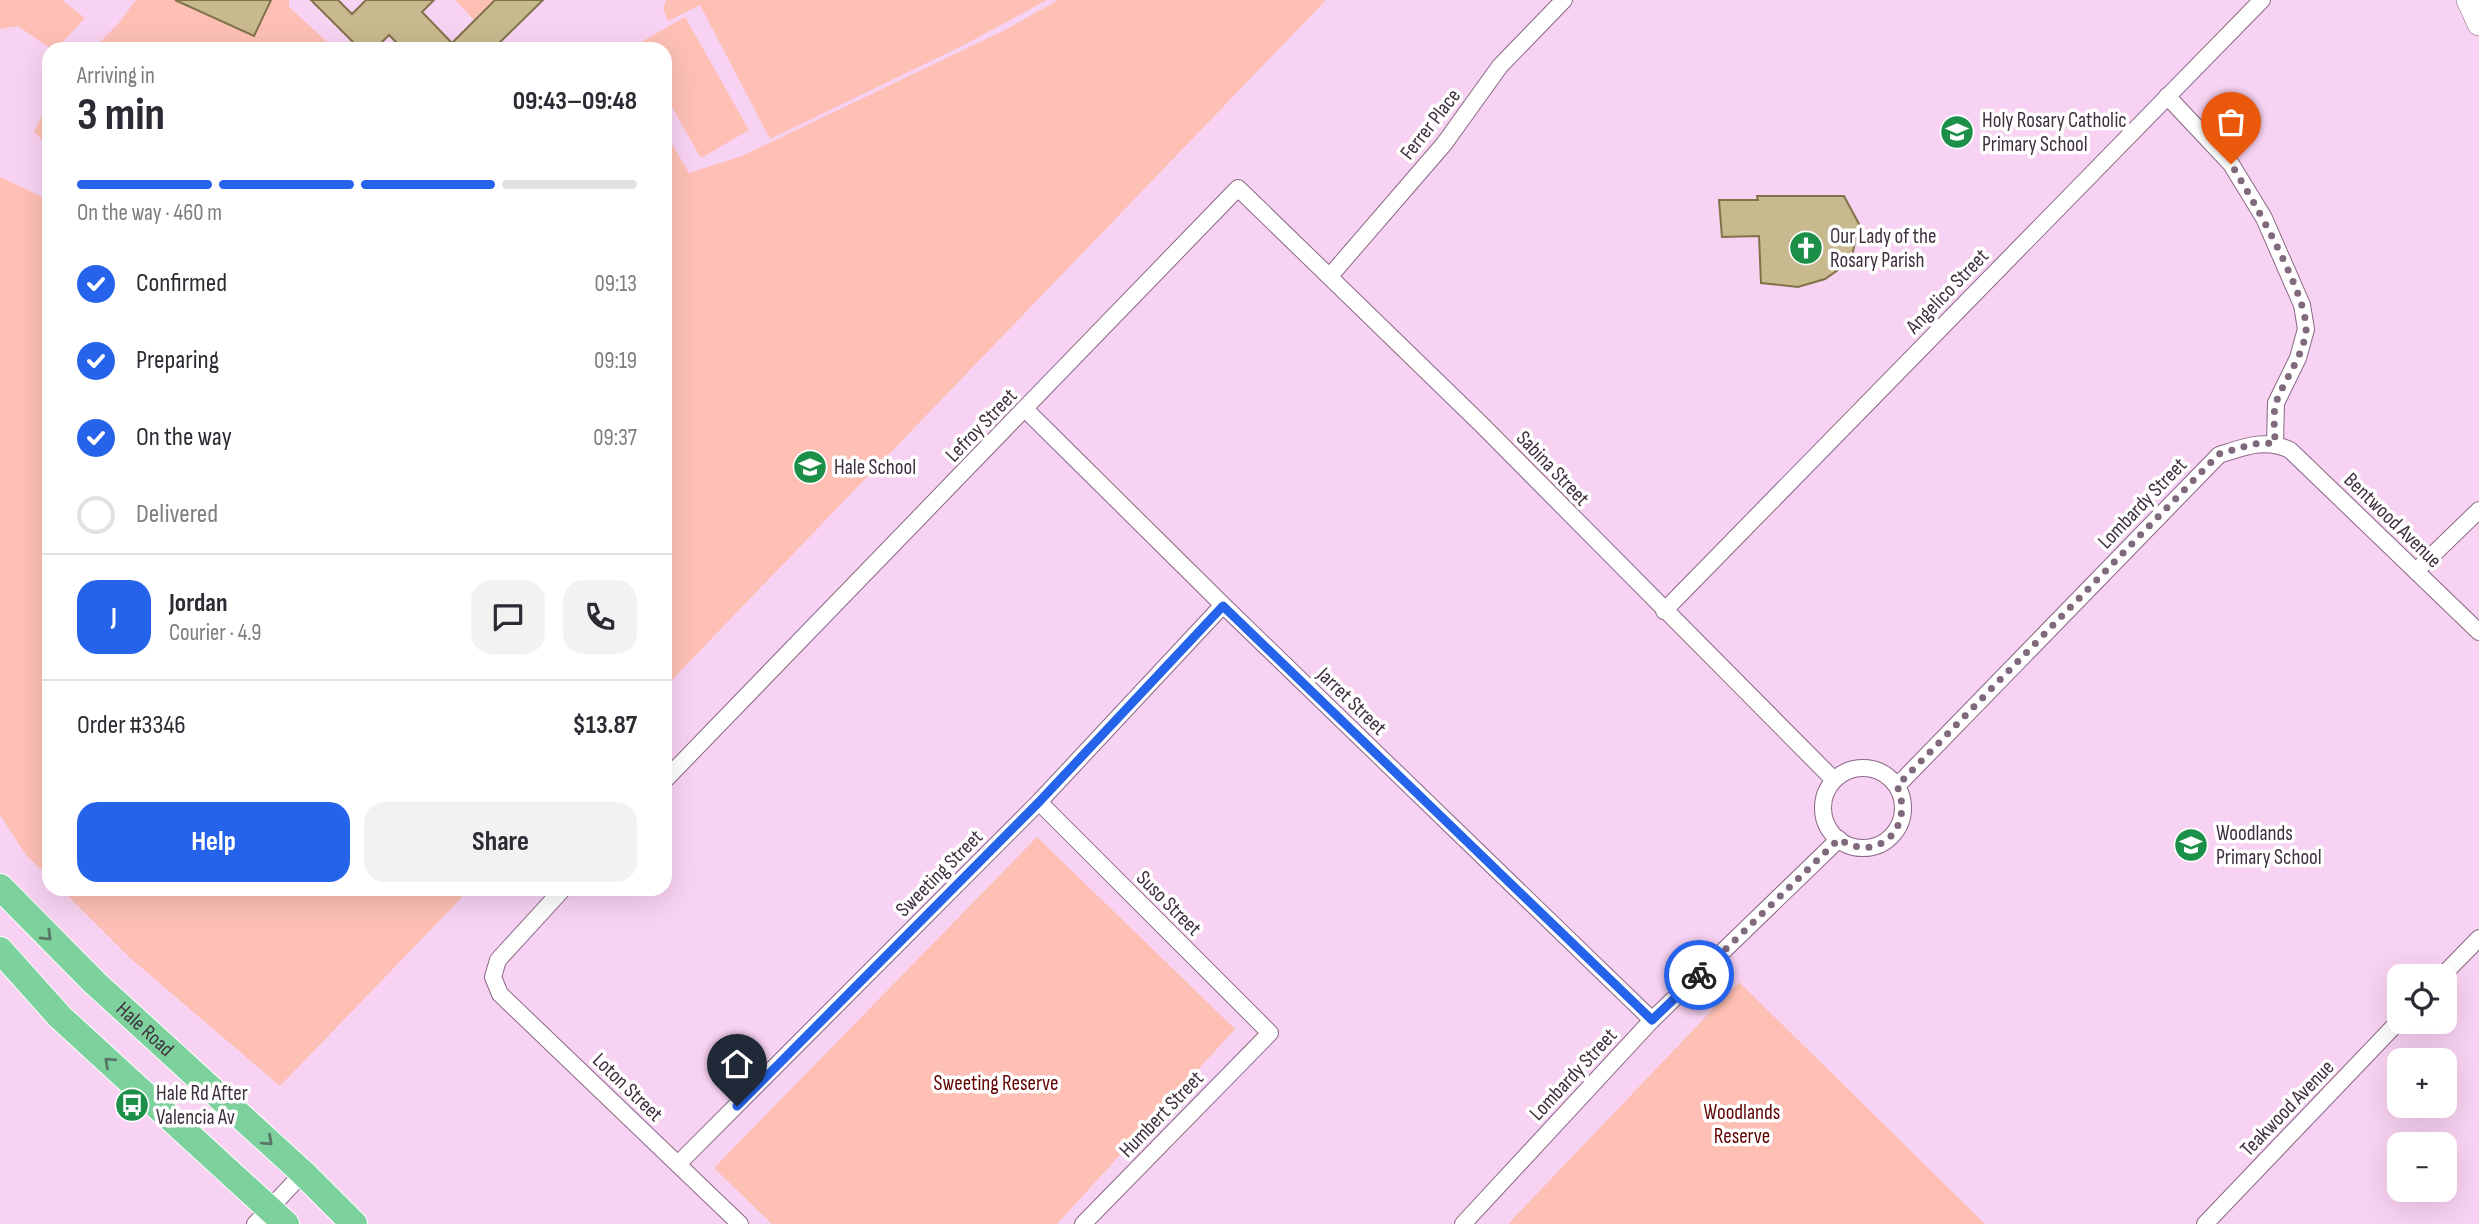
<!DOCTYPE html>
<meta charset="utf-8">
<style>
:root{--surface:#fff;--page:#f2f2f3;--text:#2b2b33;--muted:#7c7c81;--line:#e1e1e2;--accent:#2563eb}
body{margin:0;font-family:"Sofia Sans Condensed",sans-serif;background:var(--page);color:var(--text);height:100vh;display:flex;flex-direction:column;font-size:26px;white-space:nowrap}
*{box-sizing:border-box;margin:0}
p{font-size:23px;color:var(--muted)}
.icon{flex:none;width:38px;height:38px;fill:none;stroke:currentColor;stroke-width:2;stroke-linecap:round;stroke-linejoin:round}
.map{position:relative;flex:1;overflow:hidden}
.sheet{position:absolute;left:42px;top:42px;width:630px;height:854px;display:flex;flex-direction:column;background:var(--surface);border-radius:21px;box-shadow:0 7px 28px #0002}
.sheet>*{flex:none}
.controls{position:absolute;left:2387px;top:964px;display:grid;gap:14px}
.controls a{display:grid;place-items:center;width:70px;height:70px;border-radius:14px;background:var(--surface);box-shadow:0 7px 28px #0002;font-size:35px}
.pin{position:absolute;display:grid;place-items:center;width:60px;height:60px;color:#fff;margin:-72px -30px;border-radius:50% 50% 50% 0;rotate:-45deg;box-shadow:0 0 7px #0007}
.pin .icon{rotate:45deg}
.courier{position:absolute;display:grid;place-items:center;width:70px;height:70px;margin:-35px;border:5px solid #2563eb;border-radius:50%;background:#fff;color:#222;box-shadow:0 2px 9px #0007}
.summary em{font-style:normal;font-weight:700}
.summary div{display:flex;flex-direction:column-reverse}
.summary{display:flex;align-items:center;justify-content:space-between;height:119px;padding:0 35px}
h1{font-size:46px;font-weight:700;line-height:52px}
.bar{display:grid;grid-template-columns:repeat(4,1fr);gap:10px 7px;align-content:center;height:84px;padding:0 35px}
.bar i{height:9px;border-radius:5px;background:var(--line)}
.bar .active{background:var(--accent)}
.bar p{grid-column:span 4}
.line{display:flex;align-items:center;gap:18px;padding:0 35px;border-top:2px solid var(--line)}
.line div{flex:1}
.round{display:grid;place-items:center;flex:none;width:74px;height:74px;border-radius:21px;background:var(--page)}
ol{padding:0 35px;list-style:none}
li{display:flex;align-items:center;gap:21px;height:77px}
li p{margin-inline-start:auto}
li .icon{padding:7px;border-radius:50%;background:var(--accent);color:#fff;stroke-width:4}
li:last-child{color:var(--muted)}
li i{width:38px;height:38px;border:4px solid var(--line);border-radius:50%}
.cta{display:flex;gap:14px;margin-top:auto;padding:14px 35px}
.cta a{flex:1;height:80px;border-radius:21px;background:var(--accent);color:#fff;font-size:28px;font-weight:700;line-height:80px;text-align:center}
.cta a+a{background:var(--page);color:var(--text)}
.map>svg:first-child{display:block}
.green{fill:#fec0b5}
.building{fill:#c8b98e;stroke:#807249;stroke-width:2}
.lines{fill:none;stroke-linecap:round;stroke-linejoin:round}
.street-casing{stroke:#896785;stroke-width:18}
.secondary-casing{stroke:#896785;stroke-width:24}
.primary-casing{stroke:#fff;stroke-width:28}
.street{stroke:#fff;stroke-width:16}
.secondary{stroke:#fff;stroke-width:23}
.primary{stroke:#7cd19d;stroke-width:26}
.oneway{stroke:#5a7868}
.done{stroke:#80697c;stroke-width:7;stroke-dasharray:0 12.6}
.route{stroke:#2563eb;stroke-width:9}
.labels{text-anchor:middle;stroke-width:7;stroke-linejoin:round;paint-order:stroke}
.poi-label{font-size:21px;fill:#3f303d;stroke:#fff;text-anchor:start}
.street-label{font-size:21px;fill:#3f303d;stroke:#fff}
.park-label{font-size:21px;fill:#600200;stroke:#fff}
</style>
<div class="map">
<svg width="2479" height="1224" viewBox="0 0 2479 1224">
<rect width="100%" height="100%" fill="#f8d2f2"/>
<g class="green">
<polygon points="0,0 62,0 85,18 56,49 51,49 18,26 0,29"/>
<polygon points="136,0 289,0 289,7 335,49 93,49 118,24"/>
<polygon points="455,0 495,0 474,20"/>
<polygon points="666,0 1047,0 962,46 770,139 700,5 668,21 663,9"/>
<polygon points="1058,0 1326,0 665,687 665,132 689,173 742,156 1005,30"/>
<polygon points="685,17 749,130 701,158 665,95 665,49 639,49 636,45"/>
<polygon points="49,101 49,147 34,132"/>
<polygon points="0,177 49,200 49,877 26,855 0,815"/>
<polygon points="1037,837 1235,1029 1057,1224 772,1224 714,1168"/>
<polygon points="61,889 470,889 280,1086 129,957"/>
<polygon points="1739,982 1985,1224 1508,1224"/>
</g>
<g class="building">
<polygon points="175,0 271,0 254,36"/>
<polygon points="311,0 338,0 352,14 366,0 434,0 422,12 452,43 495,0 543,0 493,49 403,49 389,35 375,49 360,49"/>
<polygon points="1757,196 1844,196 1859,224 1851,261 1825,279 1798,287 1761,283 1759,236 1722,237 1719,200 1758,200"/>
</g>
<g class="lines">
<g class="street-casing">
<g id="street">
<polyline points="2167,96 2231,164 2264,218 2302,305 2306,329 2298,358 2276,403 2275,443"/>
<polyline points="1330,276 1444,144 1500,66 1564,0"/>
<polyline points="1026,410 1223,605 1652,1020"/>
<polyline points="2416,571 2479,510"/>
<polyline points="1664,611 2262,0"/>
<circle cx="1863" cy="808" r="40"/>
<polyline points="665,780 1238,188 1482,425 1834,780"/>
<path d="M1897 786 2219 455C2244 447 2265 438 2290 450L2479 632"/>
<polyline points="1039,802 1270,1033 1083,1224"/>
<polyline points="563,889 498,960 493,977 500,994 740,1224"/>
<polyline points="2442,976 2479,938"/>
<polyline points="678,1164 1039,802 1223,605"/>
<polyline points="255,1224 303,1173"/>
<polyline points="1463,1224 1652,1020 1839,839"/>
<polyline points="2205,1224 2399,1021"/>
</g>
</g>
<g class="secondary-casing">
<polyline id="secondary" points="2468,0 2479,24"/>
</g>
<g class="primary-casing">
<g id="primary">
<path id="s1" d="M0 887 95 983 303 1173 354 1224"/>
<polyline points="0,950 60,1017 286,1224"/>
</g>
</g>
<use href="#street" class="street"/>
<use href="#secondary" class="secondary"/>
<use href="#primary" class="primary"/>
</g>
<defs><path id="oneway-chevron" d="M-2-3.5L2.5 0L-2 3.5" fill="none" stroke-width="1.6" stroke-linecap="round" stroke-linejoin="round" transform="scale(1.75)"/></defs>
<g class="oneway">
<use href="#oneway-chevron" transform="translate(47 936) rotate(45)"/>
<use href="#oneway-chevron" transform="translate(109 1062) rotate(-138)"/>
<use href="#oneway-chevron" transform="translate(268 1141) rotate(42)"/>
</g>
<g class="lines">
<path class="done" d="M1699 975 1839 839C1879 865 1915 826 1897 786L2219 454 2253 444 2275 443C2275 430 2272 412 2277 400 2286 377 2303 356 2306 331 2309 297 2251 196 2231 164"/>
<polyline class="route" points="737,1106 1039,802 1223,606 1652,1020 1699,975"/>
</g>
<defs>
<g id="school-disc" transform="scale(1.75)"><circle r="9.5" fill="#1c8f49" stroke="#fff"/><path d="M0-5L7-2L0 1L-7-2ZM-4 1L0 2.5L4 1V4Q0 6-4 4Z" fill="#fff"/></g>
<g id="church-disc" transform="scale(1.75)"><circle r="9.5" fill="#1c8f49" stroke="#fff"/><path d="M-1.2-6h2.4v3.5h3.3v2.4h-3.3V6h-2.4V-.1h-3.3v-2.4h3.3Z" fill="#fff"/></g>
<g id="bus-disc" transform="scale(1.75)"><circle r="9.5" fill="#1c8f49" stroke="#fff"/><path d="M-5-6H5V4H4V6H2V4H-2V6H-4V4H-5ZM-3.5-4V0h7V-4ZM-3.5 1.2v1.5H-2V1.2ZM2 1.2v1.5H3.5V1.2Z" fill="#fff"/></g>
</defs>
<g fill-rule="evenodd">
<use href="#school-disc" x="1957" y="132"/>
<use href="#church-disc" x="1806" y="248"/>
<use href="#school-disc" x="810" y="467"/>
<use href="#school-disc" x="2191" y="845"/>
<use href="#bus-disc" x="132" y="1105"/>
</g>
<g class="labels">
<g class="poi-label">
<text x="1982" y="127">Holy Rosary Catholic<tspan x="1982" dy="24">Primary School</tspan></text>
<text x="1830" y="243">Our Lady of the<tspan x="1830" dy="24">Rosary Parish</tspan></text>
<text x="834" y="474">Hale School</text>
<text x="2216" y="840">Woodlands<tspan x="2216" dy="24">Primary School</tspan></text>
<text x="156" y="1100">Hale Rd After<tspan x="156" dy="24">Valencia Av</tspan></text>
</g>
<g class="street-label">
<text transform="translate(1430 124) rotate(-52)" y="7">Ferrer Place</text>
<text transform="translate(1947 291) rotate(-46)" y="7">Angelico Street</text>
<text transform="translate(981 425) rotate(-46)" y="7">Lefroy Street</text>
<text transform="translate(1553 468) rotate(46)" y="7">Sabina Street</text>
<text transform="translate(2142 503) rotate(-46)" y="7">Lombardy Street</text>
<text transform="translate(2393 520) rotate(44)" y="7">Bentwood Avenue</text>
<text transform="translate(1352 701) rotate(44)" y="7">Jarret Street</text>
<text transform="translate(939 873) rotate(-45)" y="7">Sweeting Street</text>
<text transform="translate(1169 903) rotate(45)" y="7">Suso Street</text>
<text dy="7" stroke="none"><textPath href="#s1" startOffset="203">Hale Road</textPath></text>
<text transform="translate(1573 1074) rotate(-47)" y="7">Lombardy Street</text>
<text transform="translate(628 1087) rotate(44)" y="7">Loton Street</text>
<text transform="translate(2287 1108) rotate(-46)" y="7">Teakwood Avenue</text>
<text transform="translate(1161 1114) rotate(-46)" y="7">Humbert Street</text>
</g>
<g class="park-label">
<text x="996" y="1090">Sweeting Reserve</text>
<text x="1742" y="1119">Woodlands<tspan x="1742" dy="24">Reserve</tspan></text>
</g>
</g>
</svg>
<div class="controls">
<a><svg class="icon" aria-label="locate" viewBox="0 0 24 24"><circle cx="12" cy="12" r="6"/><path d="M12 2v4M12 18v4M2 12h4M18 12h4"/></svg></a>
<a>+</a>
<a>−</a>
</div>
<div class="pin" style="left:2231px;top:164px;background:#ea580c"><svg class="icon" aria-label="bag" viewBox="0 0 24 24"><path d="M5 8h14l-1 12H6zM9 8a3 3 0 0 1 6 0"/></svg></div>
<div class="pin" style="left:737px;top:1106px;background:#1f2937"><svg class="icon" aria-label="home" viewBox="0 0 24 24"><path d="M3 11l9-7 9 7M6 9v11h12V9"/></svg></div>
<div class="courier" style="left:1699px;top:975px"><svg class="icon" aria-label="bike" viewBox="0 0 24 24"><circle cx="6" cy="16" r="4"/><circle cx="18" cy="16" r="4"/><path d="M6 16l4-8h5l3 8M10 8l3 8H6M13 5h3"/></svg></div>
<section class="sheet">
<div class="summary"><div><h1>3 min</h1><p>Arriving in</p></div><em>09:43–09:48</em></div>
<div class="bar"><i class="active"></i><i class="active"></i><i class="active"></i><i></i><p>On the way · 460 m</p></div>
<ol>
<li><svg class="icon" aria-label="check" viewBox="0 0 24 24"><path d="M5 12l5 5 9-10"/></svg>Confirmed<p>09:13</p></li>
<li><svg class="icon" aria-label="check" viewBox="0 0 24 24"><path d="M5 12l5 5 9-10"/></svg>Preparing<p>09:19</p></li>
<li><svg class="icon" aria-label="check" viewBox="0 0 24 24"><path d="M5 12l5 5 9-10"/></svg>On the way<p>09:37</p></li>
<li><i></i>Delivered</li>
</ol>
<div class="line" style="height:126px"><b class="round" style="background:var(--accent);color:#fff">J</b><div><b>Jordan</b><p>Courier · 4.9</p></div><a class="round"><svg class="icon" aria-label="chat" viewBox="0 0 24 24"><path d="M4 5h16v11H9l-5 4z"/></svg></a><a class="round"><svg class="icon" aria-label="phone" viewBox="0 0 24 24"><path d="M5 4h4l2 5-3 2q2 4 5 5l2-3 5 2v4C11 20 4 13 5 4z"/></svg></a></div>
<div class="line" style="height:91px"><div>Order #3346</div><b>$13.87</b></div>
<div class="cta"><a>Help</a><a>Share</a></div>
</section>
</div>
